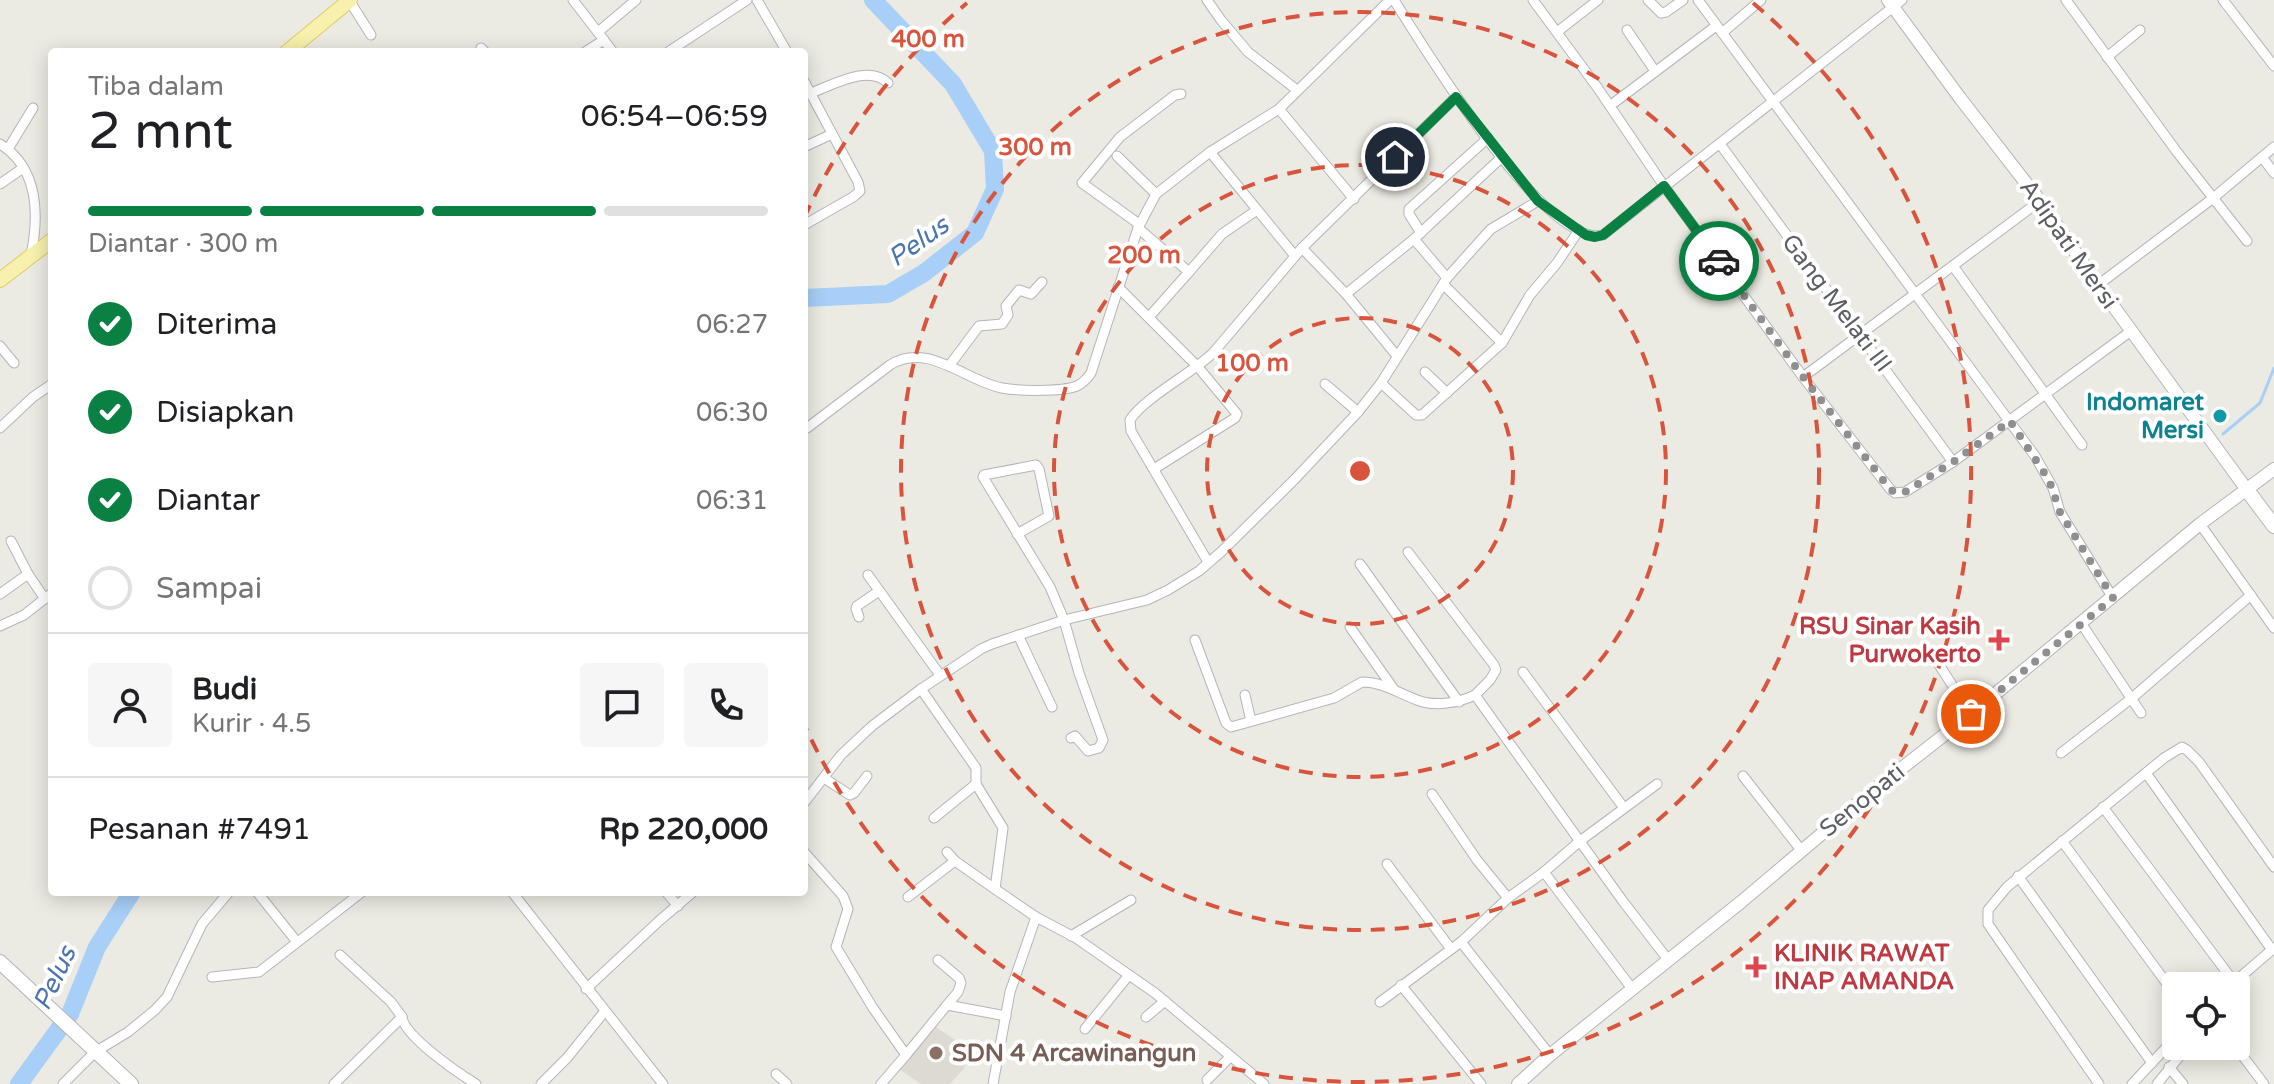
<!DOCTYPE html>
<html lang="id">
<meta charset="utf-8">
<style>
:root{--surface:#fff;--page:#f6f6f6;--text:#202124;--muted:#757577;--line:#e0e0e0;--accent:#0b8043}
body{margin:0;font-family:"Varela Round",sans-serif;background:var(--page);color:var(--text);height:100vh;display:flex;flex-direction:column;font-size:30px;white-space:nowrap}
*{box-sizing:border-box;margin:0}
p{font-size:26px;color:var(--muted)}
.icon{flex:none;width:44px;height:44px;fill:none;stroke:currentColor;stroke-width:2;stroke-linecap:round;stroke-linejoin:round}
.map{position:relative;flex:1;overflow:hidden}
.side{position:absolute;left:48px;top:48px;width:760px;height:848px;display:flex;flex-direction:column;background:var(--surface);border-radius:8px;box-shadow:0 4px 20px #0003}
.side>*{flex:none}
.fabs{position:absolute;left:2162px;top:972px;display:grid;gap:16px}
.fabs a{display:grid;place-items:center;width:88px;height:88px;border-radius:8px;background:var(--surface);box-shadow:0 4px 20px #0003;font-size:40px}
.pin{position:absolute;display:grid;place-items:center;width:68px;height:68px;color:#fff;margin:-34px;border:4px solid #fff;border-radius:50%;box-shadow:0 2px 8px #0007}
.courier{position:absolute;display:grid;place-items:center;width:80px;height:80px;margin:-40px;border:6px solid #0b8043;border-radius:50%;background:#fff;color:#222;box-shadow:0 2px 10px #0007}
.headline em{font-style:normal;font-weight:600}
.headline div{display:flex;flex-direction:column-reverse}
.headline{display:flex;align-items:center;justify-content:space-between;height:136px;padding:0 40px}
h1{font-size:52px;font-weight:600;line-height:60px}
.bar{display:grid;grid-template-columns:repeat(4,1fr);gap:12px 8px;align-content:center;height:96px;padding:0 40px}
.bar i{height:10px;border-radius:6px;background:var(--line)}
.bar .selected{background:var(--accent)}
.bar p{grid-column:span 4}
.line{display:flex;align-items:center;gap:20px;padding:0 40px;border-top:2px solid var(--line)}
.line div{flex:1}
.round{display:grid;place-items:center;flex:none;width:84px;height:84px;border-radius:8px;background:var(--page)}
ol{padding:0 40px;list-style:none}
li{display:flex;align-items:center;gap:24px;height:88px}
li p{margin-inline-start:auto}
li .icon{padding:8px;border-radius:50%;background:var(--accent);color:#fff;stroke-width:4}
li:last-child{color:var(--muted)}
li i{width:44px;height:44px;border:4px solid var(--line);border-radius:50%}
.map>svg:first-child{display:block}
.education{fill:#dcdad1}
.lines{fill:none;stroke-linecap:round;stroke-linejoin:round}
.stream{stroke:#a8cff7;stroke-width:3}
.river{stroke:#a8cff7;stroke-width:18}
.minor-casing{stroke:#b3b5b9;stroke-width:11}
.tertiary-casing{stroke:#b3b5b9;stroke-width:14}
.secondary-casing{stroke:#b2b5b9;stroke-width:16}
.primary-casing{stroke:#e4ca64;stroke-width:16}
.minor{stroke:#fff;stroke-width:9}
.tertiary{stroke:#fff;stroke-width:12}
.secondary{stroke:#fff;stroke-width:14}
.primary{stroke:#f7f1ad;stroke-width:14}
.done{stroke:#8e8f8f;stroke-width:8;stroke-dasharray:0 14.4}
.route{stroke:#0b8043;stroke-width:10}
.ring{fill:none;stroke:#d9543c;stroke-width:4;stroke-dasharray:14 10}
.culture-dot{fill:#0f9aa8;stroke:#fff;stroke-width:3}
.health-dot{fill:#e0444e;stroke:#fff;stroke-width:3}
.education-dot{fill:#8d6e63;stroke:#fff;stroke-width:3}
.labels{text-anchor:middle;stroke-width:8;stroke-linejoin:round;paint-order:stroke}
.street-label{font-size:24px;fill:#5b5e62;stroke:#fff}
.culture-label{font-size:24px;font-weight:bold;fill:#0d838f;stroke:#fff;text-anchor:end}
.health-label{font-size:24px;font-weight:bold;fill:#be3a42;stroke:#fff;text-anchor:end}
.education-label{font-size:24px;font-weight:bold;fill:#785e54;stroke:#fff;text-anchor:start}
.water-label{font-size:26px;font-style:italic;fill:#4b75b0;stroke:#fff}
.centre{fill:#d9543c;stroke:#fff;stroke-width:4}
.ring-label{font-size:24px;text-anchor:middle;font-weight:bold;fill:#d9543c;stroke:#fff;stroke-width:8;stroke-linejoin:round;paint-order:stroke}
</style>
<div class="map">
<svg width="2274" height="1084" viewBox="0 0 2274 1084">
<rect width="100%" height="100%" fill="#ecebe3"/>
<polygon class="education" points="928,1022 963,1045 966,1050 967,1060 964,1068 950,1084 921,1084 896,1067"/>
<g class="lines">
<polyline class="stream" points="2223,434 2260,403 2274,368"/>
<g class="river">
<polyline points="804,298 888,294 924,273 975,233 995,189 993,151 953,84 873,0"/>
<polyline points="19,1084 70,1014 97,947 132,892"/>
</g>
<g class="minor-casing">
<g id="minor">
<polyline points="349,0 371,35"/>
<polyline points="573,0 613,52"/>
<polyline points="757,0 787,52"/>
<polyline points="1207,0 1221,20 1248,52 1297,90"/>
<path d="M1394 0C1423 46 1545 248 1603 235L1902 0"/>
<polyline points="1533,0 1597,87 1664,186 1803,377 1890,489 1895,493 1905,492 1953,462 2131,331"/>
<polyline points="1648,0 1661,13 1666,12 1683,0"/>
<polyline points="1698,0 2035,456 2053,488 2060,512 2113,598"/>
<polyline points="2066,0 2177,152 2247,241"/>
<polyline points="2223,0 2274,66"/>
<polyline points="1627,30 1655,71"/>
<polyline points="598,32 636,0"/>
<polyline points="1557,32 1598,0"/>
<polyline points="1722,33 1761,0"/>
<polyline points="481,48 485,52"/>
<polyline points="585,52 604,40"/>
<polyline points="668,52 747,0"/>
<polyline points="2107,57 2140,30"/>
<polyline points="804,81 858,182 860,191 853,197 804,225"/>
<path d="M811 93C833 85 868 64 888 83"/>
<polyline points="1615,102 1716,26"/>
<polyline points="1279,109 1354,199"/>
<path d="M0 144C39 168 39 216 31 255"/>
<polyline points="1720,144 1953,462"/>
<polyline points="804,147 832,134"/>
<polyline points="8,149 33,108"/>
<polyline points="1210,152 1295,256"/>
<polyline points="1117,156 1156,194"/>
<polyline points="2262,157 2274,173"/>
<polyline points="0,184 23,168"/>
<polyline points="1139,224 1082,183 1120,137 1175,95 1181,94"/>
<polyline points="1138,228 1189,272 1222,234 1257,210"/>
<polyline points="1421,233 1409,214 1409,209 1488,138"/>
<polyline points="1414,239 1447,278"/>
<polyline points="1302,248 1346,294 1397,356"/>
<polyline points="1953,266 2082,445"/>
<polyline points="1443,284 1502,343"/>
<polyline points="2098,285 2212,199 2274,147"/>
<polyline points="1118,287 1198,367 1237,414 1235,418 1154,469"/>
<polyline points="1346,294 1414,239 1502,157"/>
<polyline points="1149,317 1189,272"/>
<polyline points="0,346 14,363"/>
<polyline points="949,366 979,326 1002,324 1008,315 1006,306 1019,290 1031,294 1042,282"/>
<polyline points="1425,372 1447,393"/>
<polyline points="1803,377 2040,201"/>
<polyline points="1381,383 1416,415 1422,415 1502,343 1530,295 1557,263 1579,230"/>
<polyline points="1325,384 1358,412"/>
<polyline points="0,428 33,397 52,384"/>
<path d="M807 428 890 365C927 341 966 381 1002 388 1019 391 1061 392 1077 386 1083 383 1087 379 1091 373L1138 228 1156 194 1210 152 1279 109 1390 0"/>
<polyline points="2200,524 2274,628"/>
<polyline points="1017,534 1049,516 1039,469 1036,465 984,475 983,477 1050,587 1064,620 1079,673 1103,740 1099,748 1088,751 1075,736 1071,738"/>
<polyline points="11,541 28,574 45,599"/>
<polyline points="1408,552 1494,665 1496,670 1490,680 1475,695"/>
<path d="M1208 562 1131 431 1130 420C1145 397 1191 374 1213 353L1302 248 1456 97"/>
<polyline points="1360,564 1459,702"/>
<polyline points="868,575 940,675"/>
<polyline points="0,594 28,574"/>
<polyline points="859,617 856,609 857,606 879,591"/>
<polyline points="2081,623 2141,713"/>
<polyline points="0,626 24,615 52,593"/>
<polyline points="1350,627 1393,688"/>
<polyline points="1018,635 1052,707"/>
<path d="M1195 640 1226 723 1231 727 1334 698 1362 682C1383 682 1398 693 1417 700 1435 707 1458 703 1475 695L1622 900 1669 961"/>
<polyline points="1932,654 1971,714"/>
<polyline points="1523,672 1624,808"/>
<polyline points="921,689 976,768 976,784 1003,828 995,889"/>
<polyline points="1245,695 1251,721"/>
<polyline points="2061,753 2132,698 2251,595"/>
<polyline points="2146,773 2272,950"/>
<polyline points="1743,776 1801,850"/>
<polyline points="824,778 850,795 854,793 867,776"/>
<polyline points="1432,794 1477,860 1508,898"/>
<polyline points="804,803 841,755 872,726 921,689 981,649 992,644 1064,620 1147,600 1168,590 1199,571 1221,552 1294,480 1358,412 1381,383 1447,278 1472,250 1491,229 1538,201"/>
<polyline points="2103,807 2234,982"/>
<polyline points="934,818 976,784"/>
<polyline points="2062,841 2176,996"/>
<polyline points="804,852 843,896 848,909 836,947 873,1008 906,1055 881,1084"/>
<polyline points="947,852 955,861 995,889 1036,917 1076,938 1155,993 1264,1084"/>
<polyline points="1387,864 1451,949"/>
<polyline points="1544,872 1633,990"/>
<polyline points="2018,876 2152,1063"/>
<polyline points="257,892 297,942"/>
<polyline points="512,892 663,1084"/>
<polyline points="666,892 678,906"/>
<polyline points="908,897 955,861"/>
<polyline points="1071,936 1131,900"/>
<polyline points="1461,942 1550,1055"/>
<polyline points="340,955 391,1002 402,1017"/>
<polyline points="938,960 959,978 961,983 958,992 947,1005"/>
<polyline points="212,977 259,972 362,892"/>
<polyline points="1401,985 1481,1084"/>
<polyline points="2231,985 2274,948"/>
<polyline points="586,989 659,921 693,892"/>
<polyline points="1380,1002 1461,942 1508,898 1544,872 1580,841 1657,784"/>
<polyline points="1146,1017 1165,1001"/>
<polyline points="1085,1029 1129,975"/>
<polyline points="2235,1046 2264,1084"/>
<polyline points="906,1055 947,1005 1006,1016"/>
<polyline points="2169,1067 2183,1084"/>
<polyline points="776,1074 787,1084"/>
<polyline points="1207,1080 1230,1057"/>
<polyline points="63,1084 95,1052 128,1032 155,1010 167,997 202,924 229,892"/>
<path d="M334 1084 402 1017C404 1036 458 1073 476 1084"/>
<polyline points="541,1084 567,1058 605,1011"/>
<polyline points="993,1084 1010,992 1036,917"/>
<polyline points="2099,1084 1988,924 1988,910 2007,887 2164,758 2182,747 2187,750 2199,762 2274,867"/>
<polyline points="2132,1084 2176,1037"/>
<polyline points="2157,1084 2188,1046"/>
</g>
</g>
<g class="tertiary-casing">
<g id="tertiary">
<polyline points="1888,0 1960,98 2040,201 2098,285 2247,490"/>
<polyline points="1518,1084 1550,1055 1741,902 1870,793 1971,714 2200,524 2274,469"/>
</g>
</g>
<g class="secondary-casing">
<g id="secondary">
<polyline points="2247,490 2274,526"/>
<polyline points="0,962 131,1084"/>
</g>
</g>
<g class="primary-casing">
<g id="primary">
<polyline points="287,52 350,0"/>
<polyline points="0,280 52,240"/>
</g>
</g>
<use href="#minor" class="minor"/>
<use href="#tertiary" class="tertiary"/>
<use href="#secondary" class="secondary"/>
<use href="#primary" class="primary"/>
</g>
<g class="lines">
<polyline class="done" points="1719,261 1803,377 1890,489 1895,493 1905,492 1953,462 2010,421 2049,480 2060,512 2113,598 1971,714"/>
<polyline class="route" points="1395,157 1456,97 1538,201 1586,235 1595,237 1603,235 1664,186 1719,261"/>
</g>
<g class="ring">
<circle cx="1360" cy="471" r="153"/>
<circle cx="1360" cy="471" r="306"/>
<circle cx="1360" cy="471" r="459"/>
<path d="M804 218A611 611 0 0 1 967 3M1753 3A611 611 0 1 1 804 724"/>
</g>
<circle class="culture-dot" cx="2220" cy="416" r="8"/>
<g class="health-dot">
<path d="M1995 628h8v8h8v8h-8v8h-8v-8h-8v-8h8z"/>
<path d="M1752 955h8v8h8v8h-8v8h-8v-8h-8v-8h8z"/>
</g>
<circle class="education-dot" cx="936" cy="1053" r="8"/>
<g class="labels">
<g class="street-label">
<text transform="translate(2069 244) rotate(55)" y="8">Adipati Mersi</text>
<text transform="translate(1837 303) rotate(53)" y="8">Gang Melati III</text>
<text transform="translate(1862 800) rotate(-39)" y="8">Senopati</text>
</g>
<g class="culture-label">
<text x="2204" y="410">Indomaret<tspan x="2204" dy="28">Mersi</tspan></text>
</g>
<g class="health-label">
<text x="1981" y="634">RSU Sinar Kasih<tspan x="1981" dy="28">Purwokerto</tspan></text>
<text x="1774" y="961" text-anchor="start">KLINIK RAWAT<tspan x="1774" dy="28">INAP AMANDA</tspan></text>
</g>
<g class="education-label">
<text x="952" y="1061">SDN 4 Arcawinangun</text>
</g>
<g class="water-label">
<text transform="translate(918 241) rotate(-35)" y="9">Pelus</text>
<text transform="translate(54 978) rotate(-65)" y="9">Pelus</text>
</g>
</g>
<circle cx="1360" cy="471" r="12" class="centre"/>
<g class="ring-label">
<text x="928" y="47">400 m</text>
<text x="1035" y="155">300 m</text>
<text x="1144" y="263">200 m</text>
<text x="1252" y="371">100 m</text>
</g>
</svg>
<div class="fabs">
<a><svg class="icon" aria-label="locate" viewBox="0 0 24 24"><circle cx="12" cy="12" r="6"/><path d="M12 2v4M12 18v4M2 12h4M18 12h4"/></svg></a>
</div>
<div class="pin" style="left:1971px;top:714px;background:#ea580c"><svg class="icon" aria-label="bag" viewBox="0 0 24 24"><path d="M5 8h14l-1 12H6zM9 8a3 3 0 0 1 6 0"/></svg></div>
<div class="pin" style="left:1395px;top:157px;background:#1f2937"><svg class="icon" aria-label="home" viewBox="0 0 24 24"><path d="M3 11l9-7 9 7M6 9v11h12V9"/></svg></div>
<div class="courier" style="left:1719px;top:261px"><svg class="icon" aria-label="car" viewBox="0 0 24 24"><path d="M5 17H2v-5l4-1 3-4h7l3 4 3 1v5h-3M9 17h6M6 11h13"/><circle cx="7" cy="17" r="2"/><circle cx="17" cy="17" r="2"/></svg></div>
<section class="side">
<div class="headline"><div><h1>2 mnt</h1><p>Tiba dalam</p></div><em>06:54–06:59</em></div>
<div class="bar"><i class="selected"></i><i class="selected"></i><i class="selected"></i><i></i><p>Diantar · 300 m</p></div>
<ol>
<li><svg class="icon" aria-label="check" viewBox="0 0 24 24"><path d="M5 12l5 5 9-10"/></svg>Diterima<p>06:27</p></li>
<li><svg class="icon" aria-label="check" viewBox="0 0 24 24"><path d="M5 12l5 5 9-10"/></svg>Disiapkan<p>06:30</p></li>
<li><svg class="icon" aria-label="check" viewBox="0 0 24 24"><path d="M5 12l5 5 9-10"/></svg>Diantar<p>06:31</p></li>
<li><i></i>Sampai</li>
</ol>
<div class="line" style="height:144px"><a class="round"><svg class="icon" aria-label="person" viewBox="0 0 24 24"><circle cx="12" cy="8" r="4"/><path d="M4 21q1-7 8-7t8 7"/></svg></a><div><b>Budi</b><p>Kurir · 4.5</p></div><a class="round"><svg class="icon" aria-label="chat" viewBox="0 0 24 24"><path d="M4 5h16v11H9l-5 4z"/></svg></a><a class="round"><svg class="icon" aria-label="phone" viewBox="0 0 24 24"><path d="M5 4h4l2 5-3 2q2 4 5 5l2-3 5 2v4C11 20 4 13 5 4z"/></svg></a></div>
<div class="line" style="height:104px"><div>Pesanan #7491</div><b>Rp 220,000</b></div>
</section>
</div>
